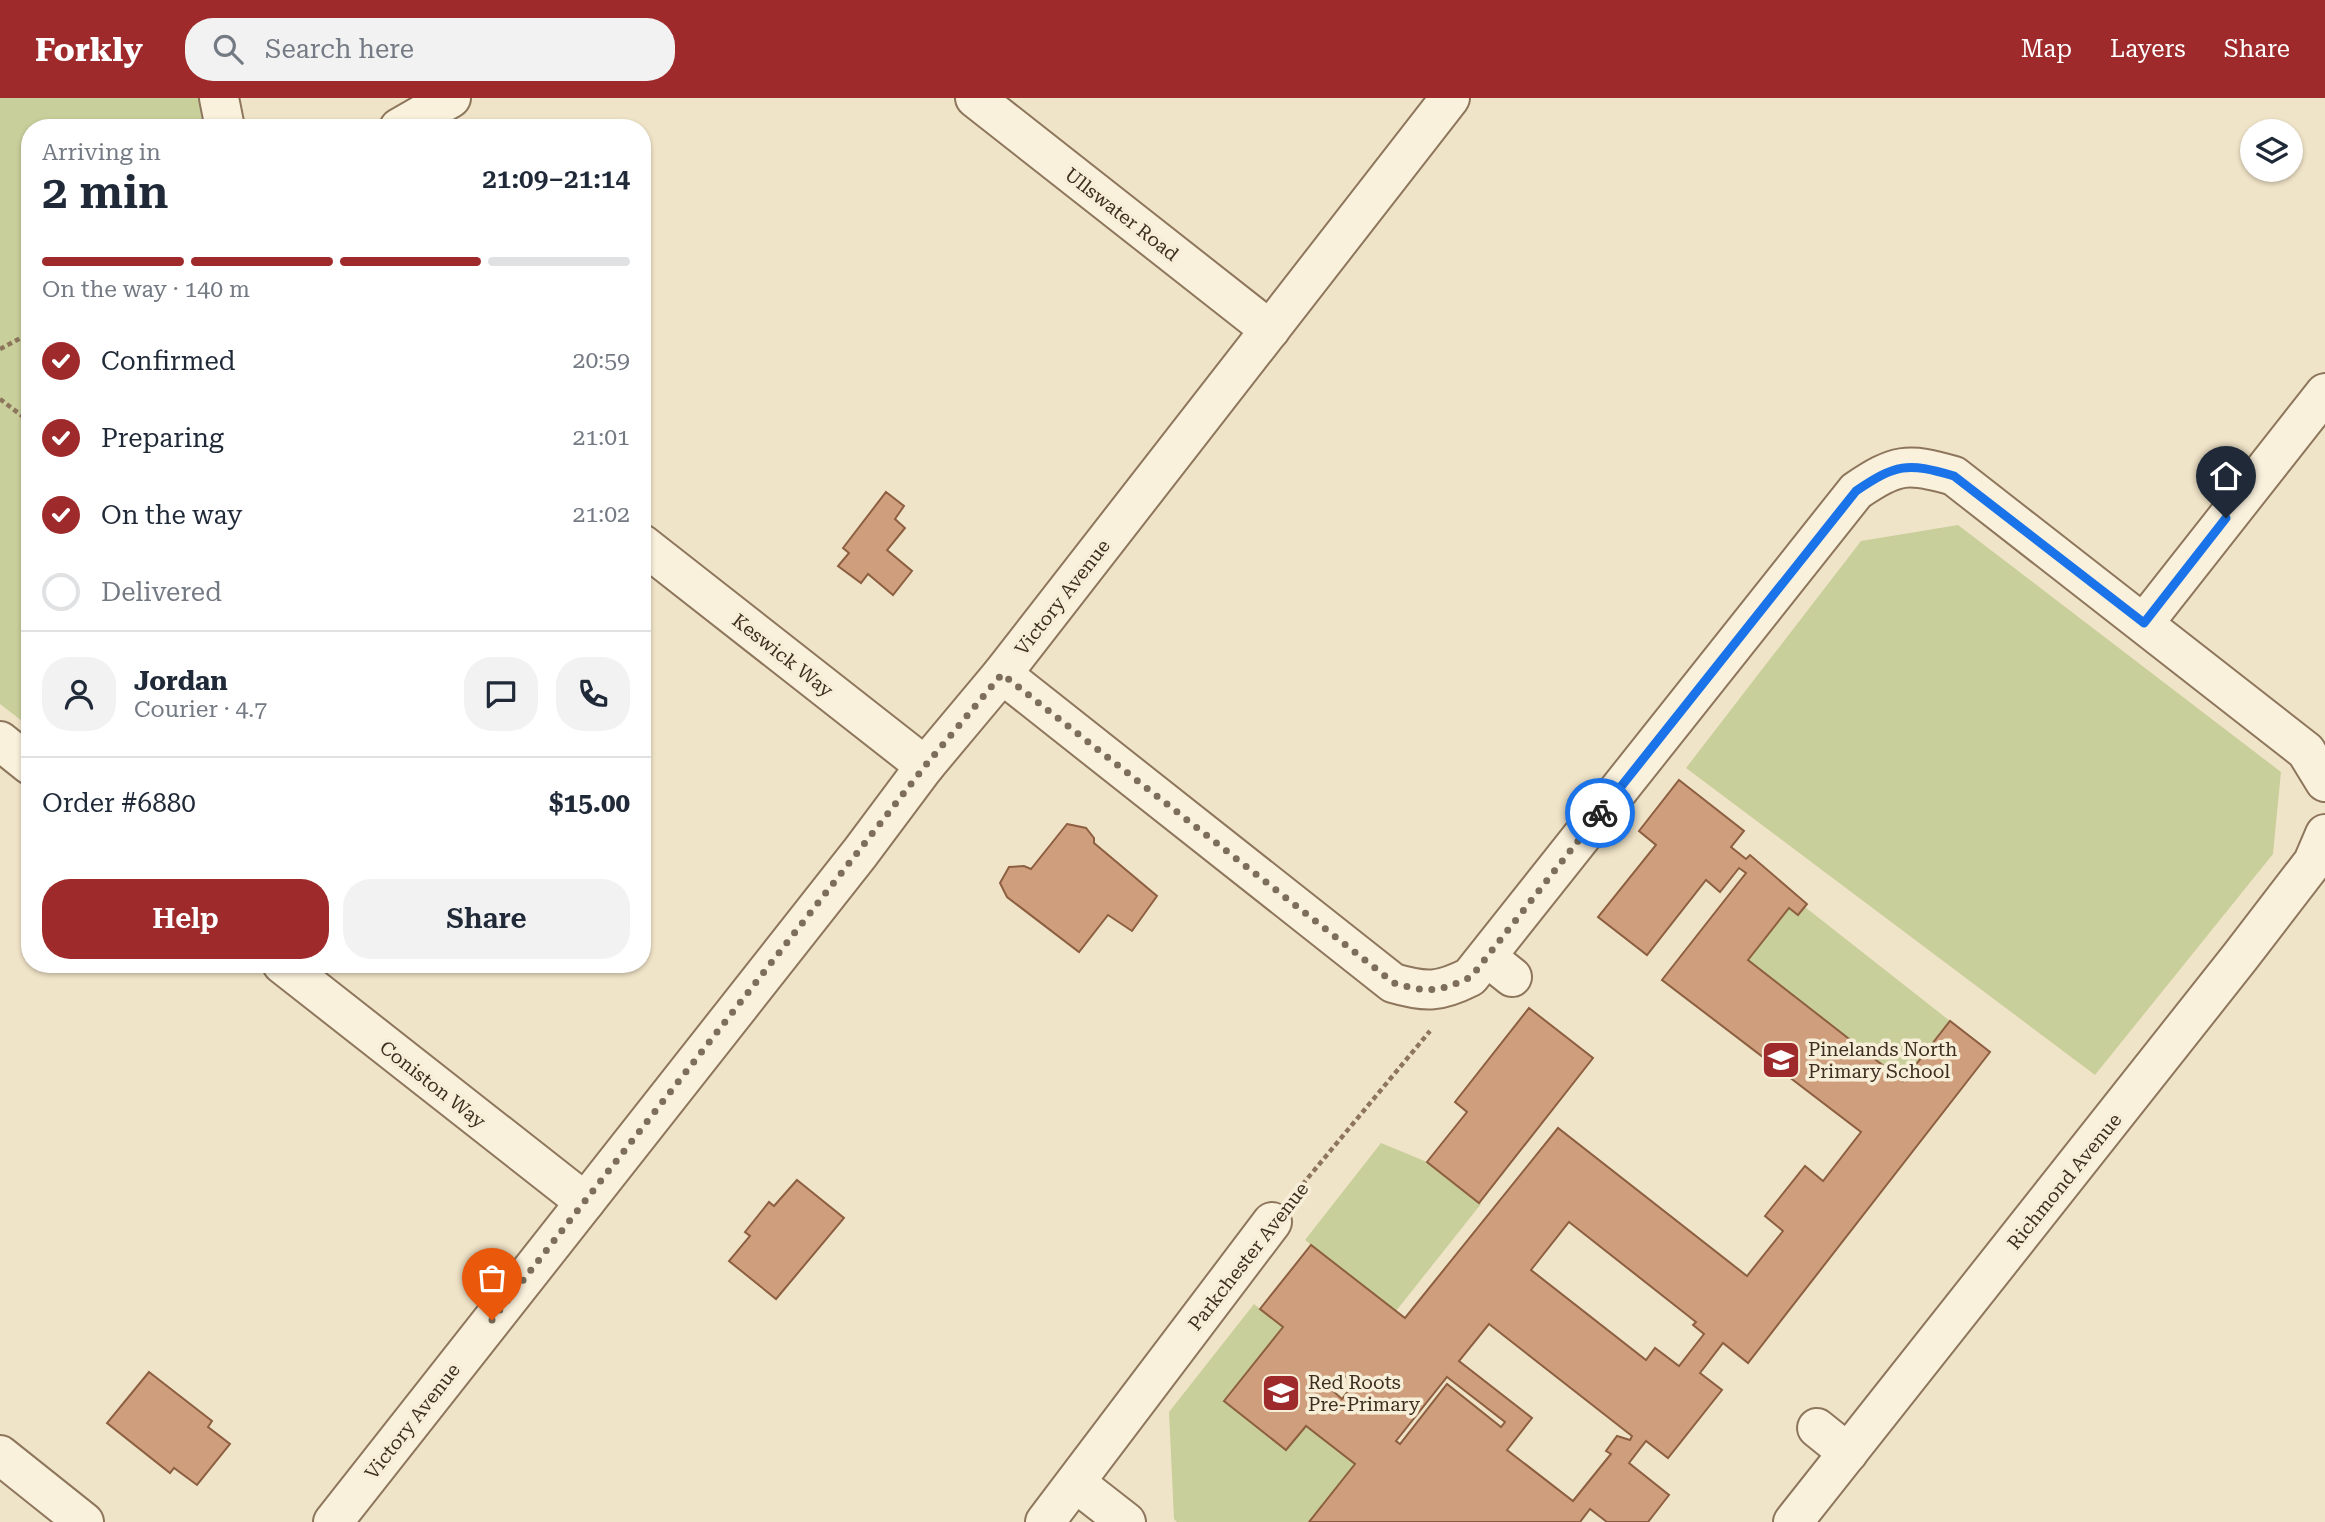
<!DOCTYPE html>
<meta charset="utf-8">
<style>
:root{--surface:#fff;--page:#f2f2f3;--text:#1f2937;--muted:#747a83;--line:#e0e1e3;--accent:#9e2a2b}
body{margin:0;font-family:"Roboto Serif",serif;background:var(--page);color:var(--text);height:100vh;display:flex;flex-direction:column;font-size:26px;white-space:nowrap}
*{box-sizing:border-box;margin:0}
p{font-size:23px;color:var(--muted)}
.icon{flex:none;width:38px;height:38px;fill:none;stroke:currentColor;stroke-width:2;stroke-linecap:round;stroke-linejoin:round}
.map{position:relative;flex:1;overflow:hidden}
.side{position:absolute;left:21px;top:21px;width:630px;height:854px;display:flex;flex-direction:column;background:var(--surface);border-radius:28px;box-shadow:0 2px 5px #0004}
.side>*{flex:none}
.tools{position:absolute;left:2240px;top:21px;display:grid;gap:14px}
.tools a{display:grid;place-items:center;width:63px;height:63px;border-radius:50%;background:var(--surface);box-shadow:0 2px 5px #0004;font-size:35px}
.pin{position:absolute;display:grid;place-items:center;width:60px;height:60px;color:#fff;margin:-72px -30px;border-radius:50% 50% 50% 0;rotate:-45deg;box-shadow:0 0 7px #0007}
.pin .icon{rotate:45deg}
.courier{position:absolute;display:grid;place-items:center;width:70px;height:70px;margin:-35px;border:5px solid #1a73e8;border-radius:50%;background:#fff;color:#222;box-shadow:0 2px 9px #0007}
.headline em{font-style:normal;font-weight:600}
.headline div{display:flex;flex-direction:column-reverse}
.headline{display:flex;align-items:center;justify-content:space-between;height:119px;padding:0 21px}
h1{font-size:46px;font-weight:600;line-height:52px}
.bar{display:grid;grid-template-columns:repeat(4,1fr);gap:10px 7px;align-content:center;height:84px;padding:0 21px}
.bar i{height:9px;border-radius:5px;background:var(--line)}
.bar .current{background:var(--accent)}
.bar p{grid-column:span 4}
.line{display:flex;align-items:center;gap:18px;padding:0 21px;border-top:2px solid var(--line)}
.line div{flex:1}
.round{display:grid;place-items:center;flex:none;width:74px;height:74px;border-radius:28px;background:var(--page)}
ol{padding:0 21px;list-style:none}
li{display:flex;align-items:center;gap:21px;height:77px}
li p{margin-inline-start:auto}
li .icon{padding:7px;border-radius:50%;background:var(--accent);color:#fff;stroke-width:4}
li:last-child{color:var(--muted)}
li i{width:38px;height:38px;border:4px solid var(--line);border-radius:50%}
.button{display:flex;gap:14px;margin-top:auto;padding:14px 21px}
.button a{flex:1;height:80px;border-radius:28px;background:var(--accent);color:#fff;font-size:28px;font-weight:600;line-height:80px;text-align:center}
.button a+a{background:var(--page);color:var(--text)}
header{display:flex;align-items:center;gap:42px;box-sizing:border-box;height:98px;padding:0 35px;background:var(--accent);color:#fff}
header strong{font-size:33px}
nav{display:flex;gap:38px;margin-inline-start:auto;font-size:24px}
.search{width:490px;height:63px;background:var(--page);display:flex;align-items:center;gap:18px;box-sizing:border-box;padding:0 24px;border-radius:28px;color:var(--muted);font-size:26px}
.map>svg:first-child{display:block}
.green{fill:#c9cf9b}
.building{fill:#cf9f7d;stroke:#8d5f41;stroke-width:2;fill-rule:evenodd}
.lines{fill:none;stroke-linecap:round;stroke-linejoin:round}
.minor-casing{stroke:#8d765c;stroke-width:42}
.path{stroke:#8d765c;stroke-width:4.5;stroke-dasharray:5 3.5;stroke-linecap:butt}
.minor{stroke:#faf1dc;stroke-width:38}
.done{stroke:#7c6e5b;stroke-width:7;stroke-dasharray:0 12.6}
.route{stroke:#1a73e8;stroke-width:9}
.labels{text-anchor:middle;stroke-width:7;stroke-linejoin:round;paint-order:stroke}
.street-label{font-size:19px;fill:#3d2e20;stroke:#f7eed8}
.poi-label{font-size:19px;fill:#3d2e20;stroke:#f7eed8;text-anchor:start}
</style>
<header>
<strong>Forkly</strong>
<div class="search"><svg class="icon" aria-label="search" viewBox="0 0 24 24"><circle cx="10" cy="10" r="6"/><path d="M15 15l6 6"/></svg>Search here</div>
<nav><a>Map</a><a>Layers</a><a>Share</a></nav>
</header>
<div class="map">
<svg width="2325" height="1424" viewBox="0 0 2325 1424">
<rect width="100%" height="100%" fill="#f0e4c8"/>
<g class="green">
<polygon points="0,0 212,0 217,30 30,30 30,629 0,606"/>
<polygon points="1958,427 2281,674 2273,756 2095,977 1686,670 1861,443"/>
<polygon points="1805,809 1950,923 1903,983 1748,862 1789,810 1798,816"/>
<polygon points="1381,1045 1427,1064 1481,1106 1396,1213 1305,1142"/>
<polygon points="1254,1206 1283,1229 1224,1303 1286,1352 1306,1328 1355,1366 1309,1424 1177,1424 1174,1421 1169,1314"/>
</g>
<g class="building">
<polygon points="886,394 904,408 895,421 905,430 887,452 912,473 893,497 868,476 861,485 838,468 849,455 843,450"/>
<path d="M1679 682 1744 733 1731 749 1746 761 1750 757 1807 806 1798 817 1789 810 1748 862 1903 983 1950 923 1990 954 1748 1265 1723 1245 1700 1275 1722 1292 1668 1360 1646 1343 1629 1365 1669 1397 1648 1424H1607L1590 1411 1580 1424H1309L1355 1366 1306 1328 1286 1352 1224 1303 1283 1229 1260 1211 1311 1147 1405 1220 1558 1030 1747 1178 1783 1133 1765 1118 1805 1068 1823 1083 1861 1034 1662 882 1746 775 1739 770 1720 794 1706 782 1647 857 1598 819 1656 747 1639 733ZM1569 1124 1696 1224 1693 1227 1704 1236 1679 1268 1655 1250 1646 1262 1531 1172ZM1489 1226 1632 1338 1630 1342 1617 1338 1606 1353 1611 1356 1573 1403 1507 1352 1532 1320 1459 1263ZM1345 1278 1354 1285 1342 1301 1333 1293ZM1447 1279 1505 1324 1501 1329 1447 1286 1400 1346 1396 1343Z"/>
<polygon points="1067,726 1086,730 1094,740 1094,745 1157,798 1132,833 1108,817 1079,854 1007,799 1000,785 1009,769 1024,768 1031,771"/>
<polygon points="1529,910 1593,960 1479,1105 1427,1064 1467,1014 1455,1004"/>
<polygon points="797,1082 844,1120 776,1201 729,1163 750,1138 745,1134 769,1104 774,1108"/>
<polygon points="149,1274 212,1323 208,1329 230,1346 197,1387 174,1370 170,1375 107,1325"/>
</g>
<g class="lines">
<g class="minor-casing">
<g id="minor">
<polyline points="219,0 225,30"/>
<polyline points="975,0 1270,232"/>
<polyline points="399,30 451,0"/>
<polyline points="642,446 925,668"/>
<polyline points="2144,525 2325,295"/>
<path d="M1002 576 1393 885C1427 895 1440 894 1470 879L1856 393C1896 366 1907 364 1954 378L2306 653 2325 684"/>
<polyline points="0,643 30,667"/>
<polyline points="1487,859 1512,879"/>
<polyline points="282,866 585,1104"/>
<polyline points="1817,1330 1848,1355"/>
<polyline points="0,1357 84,1424"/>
<polyline points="1076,1385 1126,1424"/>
<polyline points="333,1424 860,755 925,668 1002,576 1450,0"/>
<polyline points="1045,1424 1272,1124"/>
<polyline points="1793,1424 2240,859 2313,764 2325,736"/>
</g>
</g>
<g class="path">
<polyline points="0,251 30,235"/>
<polyline points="0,301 30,324"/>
<polyline points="1297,1093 1430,933"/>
</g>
<use href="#minor" class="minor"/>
</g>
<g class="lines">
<path class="done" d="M492 1222 925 668 1002 576 1394 885C1427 895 1439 894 1471 879L1600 715"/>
<path class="route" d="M1600 715 1856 393C1896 366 1907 364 1954 378L2144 525 2226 420"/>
</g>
<defs>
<g id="school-square" transform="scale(2.0125)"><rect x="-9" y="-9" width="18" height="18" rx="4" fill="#9e2a2b" stroke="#f7eed8"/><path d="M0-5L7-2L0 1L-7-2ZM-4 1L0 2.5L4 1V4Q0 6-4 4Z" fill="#fff"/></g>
</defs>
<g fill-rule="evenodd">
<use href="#school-square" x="1781" y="962"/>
<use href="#school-square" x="1281" y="1295"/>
</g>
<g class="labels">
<g class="street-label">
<text transform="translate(1122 116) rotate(38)" y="7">Ullswater Road</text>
<text transform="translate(1062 499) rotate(-52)" y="7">Victory Avenue</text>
<text transform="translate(783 557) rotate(38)" y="7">Keswick Way</text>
<text transform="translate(433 986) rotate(38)" y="7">Coniston Way</text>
<text transform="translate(2064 1083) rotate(-51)" y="7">Richmond Avenue</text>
<text transform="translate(1248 1158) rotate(-52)" y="7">Parkchester Avenue</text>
<text transform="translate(412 1323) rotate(-52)" y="7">Victory Avenue</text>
</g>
<g class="poi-label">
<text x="1808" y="958">Pinelands North<tspan x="1808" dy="22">Primary School</tspan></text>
<text x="1308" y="1291">Red Roots<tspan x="1308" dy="22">Pre-Primary</tspan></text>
</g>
</g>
</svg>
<div class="tools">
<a><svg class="icon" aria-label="layers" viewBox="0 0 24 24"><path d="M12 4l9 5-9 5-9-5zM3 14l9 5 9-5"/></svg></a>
</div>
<div class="pin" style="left:492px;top:1222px;background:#ea580c"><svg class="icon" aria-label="bag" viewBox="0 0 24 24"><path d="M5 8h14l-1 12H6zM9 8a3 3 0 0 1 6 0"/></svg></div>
<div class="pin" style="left:2226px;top:420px;background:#1f2937"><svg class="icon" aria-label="home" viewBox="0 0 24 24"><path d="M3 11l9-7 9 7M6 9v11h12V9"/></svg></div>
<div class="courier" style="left:1600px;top:715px"><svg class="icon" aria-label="bike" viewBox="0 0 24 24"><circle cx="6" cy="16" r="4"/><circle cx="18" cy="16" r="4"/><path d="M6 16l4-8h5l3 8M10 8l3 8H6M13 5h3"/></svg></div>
<section class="side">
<div class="headline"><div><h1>2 min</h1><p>Arriving in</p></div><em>21:09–21:14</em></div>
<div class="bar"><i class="current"></i><i class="current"></i><i class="current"></i><i></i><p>On the way · 140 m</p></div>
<ol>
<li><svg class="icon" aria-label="check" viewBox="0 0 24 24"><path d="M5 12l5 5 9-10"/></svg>Confirmed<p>20:59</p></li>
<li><svg class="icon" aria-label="check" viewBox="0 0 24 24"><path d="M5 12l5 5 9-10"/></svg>Preparing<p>21:01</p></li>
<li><svg class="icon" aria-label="check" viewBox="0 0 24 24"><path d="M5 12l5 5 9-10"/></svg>On the way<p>21:02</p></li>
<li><i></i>Delivered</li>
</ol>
<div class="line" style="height:126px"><a class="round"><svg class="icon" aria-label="person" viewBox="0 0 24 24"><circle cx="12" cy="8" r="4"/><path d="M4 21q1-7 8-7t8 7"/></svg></a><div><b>Jordan</b><p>Courier · 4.7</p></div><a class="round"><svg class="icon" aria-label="chat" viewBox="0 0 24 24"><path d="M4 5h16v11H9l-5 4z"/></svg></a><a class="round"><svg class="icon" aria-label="phone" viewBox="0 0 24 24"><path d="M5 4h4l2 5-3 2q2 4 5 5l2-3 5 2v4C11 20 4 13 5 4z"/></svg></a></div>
<div class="line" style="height:91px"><div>Order #6880</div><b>$15.00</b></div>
<div class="button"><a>Help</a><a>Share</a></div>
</section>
</div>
